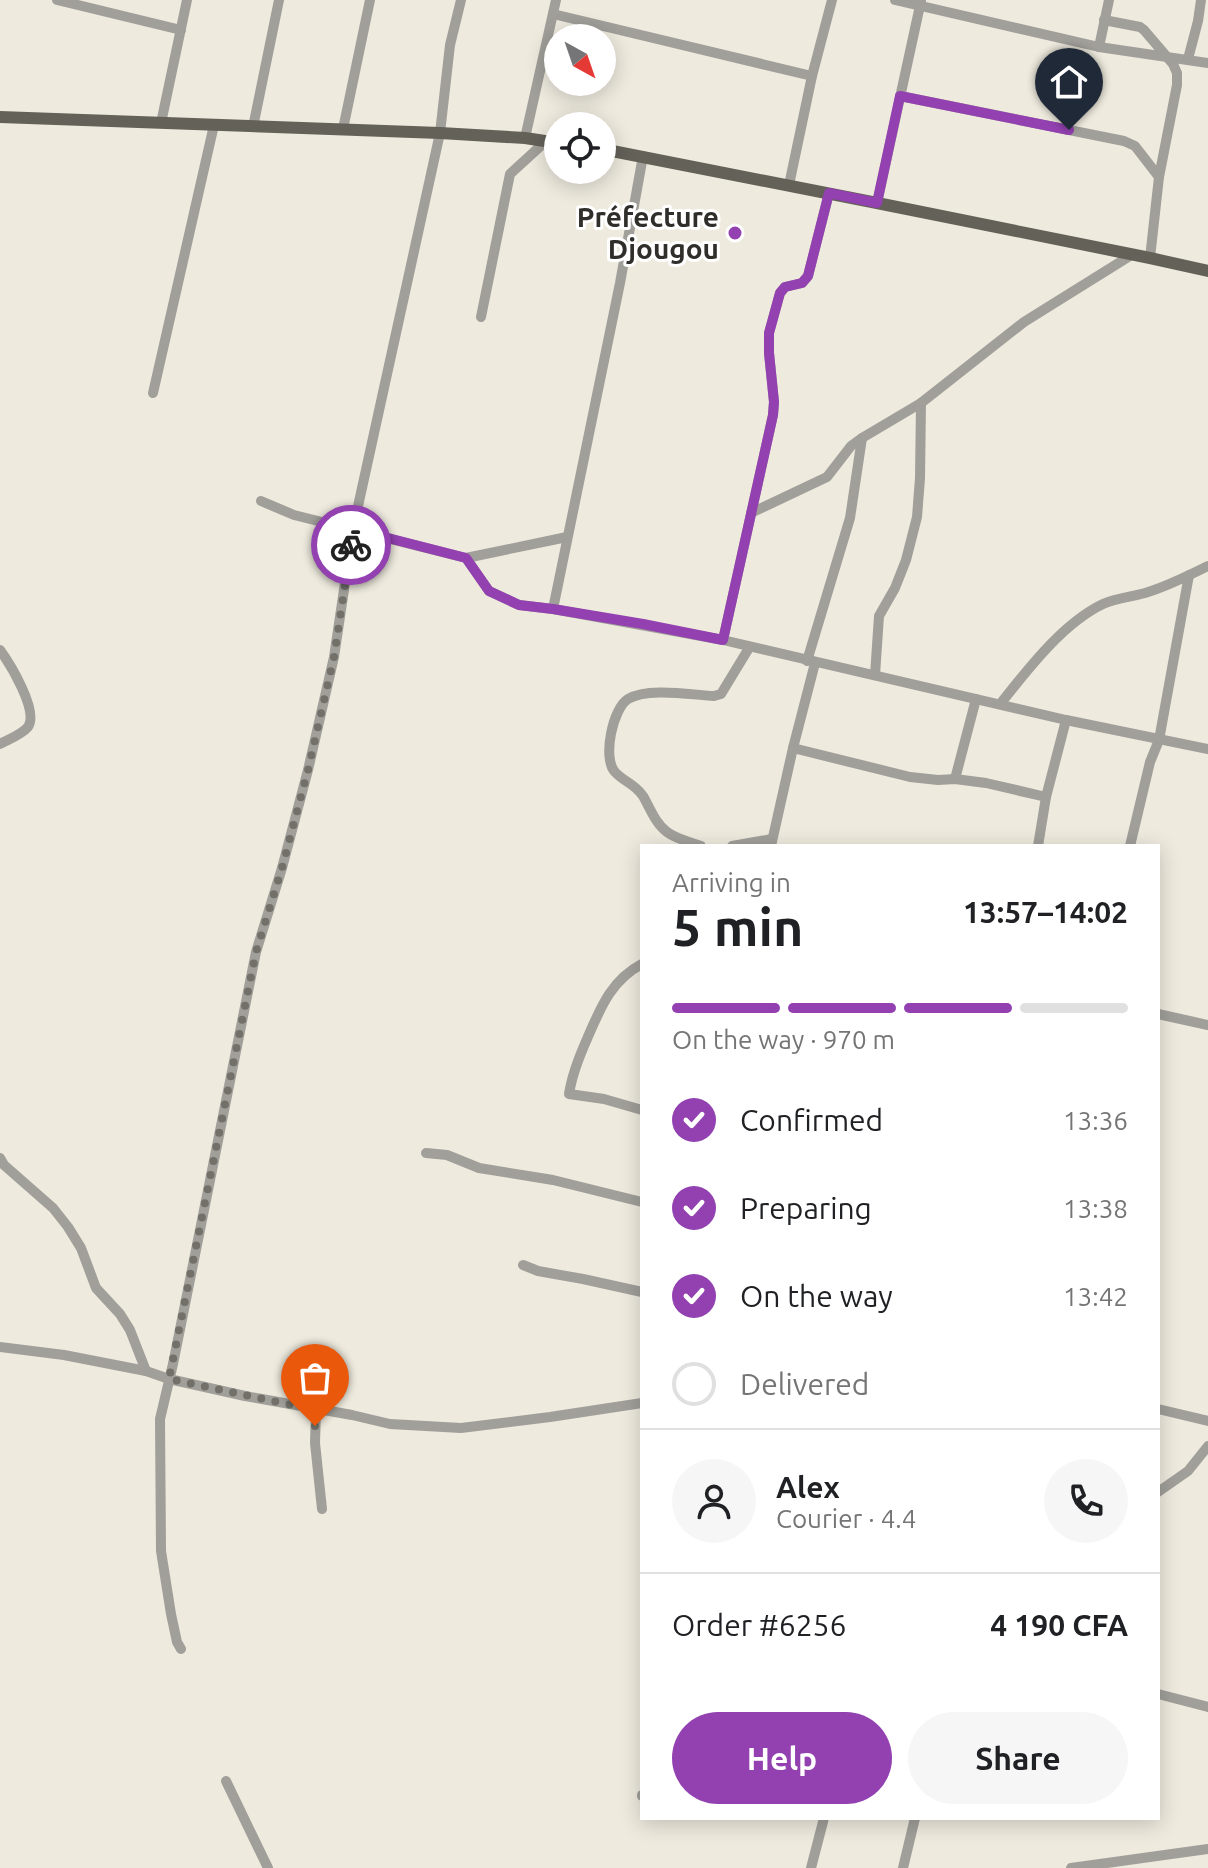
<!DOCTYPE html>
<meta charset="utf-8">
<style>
:root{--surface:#fff;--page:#f6f6f6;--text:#202124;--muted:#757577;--line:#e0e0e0;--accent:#9341b0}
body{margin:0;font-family:Ubuntu,sans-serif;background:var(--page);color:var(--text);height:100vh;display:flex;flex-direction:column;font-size:30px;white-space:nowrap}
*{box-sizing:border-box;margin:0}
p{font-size:26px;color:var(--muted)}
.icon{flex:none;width:44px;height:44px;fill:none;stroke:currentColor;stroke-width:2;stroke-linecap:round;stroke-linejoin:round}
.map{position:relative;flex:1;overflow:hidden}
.panel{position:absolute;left:640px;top:844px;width:520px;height:976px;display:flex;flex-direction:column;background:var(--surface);border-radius:0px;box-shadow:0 4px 20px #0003}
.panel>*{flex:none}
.needle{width:52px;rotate:140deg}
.controls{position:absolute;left:544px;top:24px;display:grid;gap:16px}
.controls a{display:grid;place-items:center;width:72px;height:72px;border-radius:50%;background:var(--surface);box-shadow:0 4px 20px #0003;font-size:40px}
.pin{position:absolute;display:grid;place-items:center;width:68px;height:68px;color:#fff;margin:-82px -34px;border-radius:50% 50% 50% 0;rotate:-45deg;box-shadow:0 0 8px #0007}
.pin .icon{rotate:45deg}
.courier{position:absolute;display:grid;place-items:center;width:80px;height:80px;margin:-40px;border:6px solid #9341b0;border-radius:50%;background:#fff;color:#222;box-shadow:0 2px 10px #0007}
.headline em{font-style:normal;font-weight:700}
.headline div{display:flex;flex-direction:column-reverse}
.headline{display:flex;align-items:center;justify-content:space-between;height:136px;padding:0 32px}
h1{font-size:52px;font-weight:700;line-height:60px}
.bar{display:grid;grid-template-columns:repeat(4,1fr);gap:12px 8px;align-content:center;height:96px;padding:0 32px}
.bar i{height:10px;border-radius:6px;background:var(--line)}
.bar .selected{background:var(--accent)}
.bar p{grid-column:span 4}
.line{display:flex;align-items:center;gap:20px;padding:0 32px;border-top:2px solid var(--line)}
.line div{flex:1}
.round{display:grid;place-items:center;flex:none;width:84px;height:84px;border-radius:42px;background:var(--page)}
ol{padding:0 32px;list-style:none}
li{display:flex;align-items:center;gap:24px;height:88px}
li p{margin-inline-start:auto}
li .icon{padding:8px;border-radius:50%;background:var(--accent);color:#fff;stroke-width:4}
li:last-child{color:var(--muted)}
li i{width:44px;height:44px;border:4px solid var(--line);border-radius:50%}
.primary-button{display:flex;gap:16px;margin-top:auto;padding:16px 32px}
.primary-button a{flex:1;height:92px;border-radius:48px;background:var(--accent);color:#fff;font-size:32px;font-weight:700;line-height:92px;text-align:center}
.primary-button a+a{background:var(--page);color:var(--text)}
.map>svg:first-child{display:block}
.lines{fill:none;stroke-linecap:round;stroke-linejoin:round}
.minor{stroke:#a19f9a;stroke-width:10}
.major{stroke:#646159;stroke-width:12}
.done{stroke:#727069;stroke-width:8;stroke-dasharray:0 14.4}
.route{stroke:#9341b0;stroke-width:10}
.poi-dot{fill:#9341b0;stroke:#fff;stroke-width:3}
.labels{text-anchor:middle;stroke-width:6;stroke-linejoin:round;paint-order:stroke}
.poi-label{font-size:28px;font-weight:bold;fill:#302e2a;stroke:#fff;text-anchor:end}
</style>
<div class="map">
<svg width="1208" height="1868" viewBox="0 0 1208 1868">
<rect width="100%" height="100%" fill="#eeeade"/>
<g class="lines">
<g class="minor">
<polyline points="57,0 181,30"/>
<polyline points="895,0 1099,47 1208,63"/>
<polyline points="553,14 812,76"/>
<polyline points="1104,20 1140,27 1144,30 1173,64 1177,73 1177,85 1159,177 1150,258"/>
<polyline points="1099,47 1109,0"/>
<polyline points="1188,59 1198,21 1201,0"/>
<polyline points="900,96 1124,141 1135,146 1159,177"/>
<polyline points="161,123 187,0"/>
<polyline points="253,127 279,0"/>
<polyline points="343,129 370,0"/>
<polyline points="525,138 556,0"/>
<polyline points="643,156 620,283 553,609 723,640 1066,720 1208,749"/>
<polyline points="789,185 812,76 832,0"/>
<polyline points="877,203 921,1"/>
<polyline points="481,317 510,174 546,141"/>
<polyline points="153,393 214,125"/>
<polyline points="261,501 294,515 466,558 567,537"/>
<polyline points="751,513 827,477 851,446 862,438 921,403 1024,322 1133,254"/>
<polyline points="466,558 489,591 519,605 553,609"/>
<polyline points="723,640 773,415 774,402 769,353 769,333 780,293 785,287 802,283 808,276 829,193"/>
<path d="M0 650C10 664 39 711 28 727 21 735 9 739 0 744"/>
<polyline points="807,661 850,518 862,438"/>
<polyline points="875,675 879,616 895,588 906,560 917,517 920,478 921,403"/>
<path d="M1001 703C1028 669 1063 623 1103 604 1116 598 1131 597 1145 593 1166 587 1188 576 1208 566"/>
<polyline points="793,748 910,777 938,780 955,779 986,783 1046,797"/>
<polyline points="955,779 976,699"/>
<path d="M701 846C690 842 676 839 667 832 655 823 650 808 643 796 634 783 624 782 615 772 602 758 613 708 628 699 648 687 692 695 714 696L721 694 749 648"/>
<polyline points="732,846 772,839"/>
<polyline points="771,846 793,748 815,663"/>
<polyline points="1038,846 1046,797 1066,720"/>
<polyline points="1130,846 1150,762 1159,740 1189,575"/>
<path d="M642 964C611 980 600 1009 587 1039 579 1057 572 1074 569 1094L604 1099 642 1110"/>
<polyline points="1158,1014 1208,1025"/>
<polyline points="426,1153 447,1155 479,1168 553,1180 642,1202"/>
<polyline points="0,1158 4,1165 53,1208 68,1227 81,1248 96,1288 120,1314 130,1330 146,1371"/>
<polyline points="523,1265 538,1271 583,1279 642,1292"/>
<polyline points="0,1347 64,1355 146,1371 169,1379 245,1396 352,1415 390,1424 461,1428 550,1417 642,1403"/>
<polyline points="1158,1409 1208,1421"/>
<polyline points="316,1410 315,1443 322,1509"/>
<polyline points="1158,1492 1188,1471 1208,1446"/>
<polyline points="181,1649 177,1642 171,1614 161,1551 160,1419 173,1364 256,952 282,868 308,770 334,657 353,529 440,133 450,45 461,0"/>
<polyline points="1158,1694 1208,1707"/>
<polyline points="226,1781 268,1868"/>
<polyline points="642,1795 642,1796"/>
<polyline points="811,1868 824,1818"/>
<polyline points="903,1868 915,1818"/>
<polyline points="1071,1868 1208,1849"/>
</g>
<g class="major">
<polyline points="0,117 440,133 525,138 558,143"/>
<polyline points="602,149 877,203 1150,258 1208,271"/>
</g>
</g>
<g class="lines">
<polyline class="done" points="315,1426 316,1410 169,1379 256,952 282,868 308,770 334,657 351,545"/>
<polyline class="route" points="351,545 353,529 466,558 489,591 519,605 553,609 643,624 723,640 773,415 774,402 769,353 769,333 780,293 785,287 802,283 808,276 829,193 877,203 900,96 1069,130"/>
</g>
<circle class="poi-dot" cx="735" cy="233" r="8"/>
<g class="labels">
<g class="poi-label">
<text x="719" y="227">Préfecture<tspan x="719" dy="32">Djougou</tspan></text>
</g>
</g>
</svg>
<div class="controls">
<a><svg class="needle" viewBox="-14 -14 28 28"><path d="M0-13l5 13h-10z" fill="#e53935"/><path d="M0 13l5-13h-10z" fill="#757577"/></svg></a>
<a><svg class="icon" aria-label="locate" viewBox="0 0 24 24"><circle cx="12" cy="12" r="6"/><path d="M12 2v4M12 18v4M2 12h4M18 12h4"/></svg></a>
</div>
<div class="pin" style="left:315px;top:1426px;background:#ea580c"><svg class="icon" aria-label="bag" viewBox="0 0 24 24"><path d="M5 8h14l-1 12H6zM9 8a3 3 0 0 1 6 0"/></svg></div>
<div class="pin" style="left:1069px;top:130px;background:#1f2937"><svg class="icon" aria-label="home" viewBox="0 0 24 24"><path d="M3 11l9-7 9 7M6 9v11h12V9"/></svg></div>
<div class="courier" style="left:351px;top:545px"><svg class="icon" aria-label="bike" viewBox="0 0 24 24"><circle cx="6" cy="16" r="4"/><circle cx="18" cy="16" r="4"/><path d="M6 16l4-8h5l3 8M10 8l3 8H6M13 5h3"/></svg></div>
<section class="panel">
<div class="headline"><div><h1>5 min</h1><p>Arriving in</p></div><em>13:57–14:02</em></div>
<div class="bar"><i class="selected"></i><i class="selected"></i><i class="selected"></i><i></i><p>On the way · 970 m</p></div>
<ol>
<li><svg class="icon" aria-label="check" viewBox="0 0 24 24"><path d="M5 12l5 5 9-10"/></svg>Confirmed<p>13:36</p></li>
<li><svg class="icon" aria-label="check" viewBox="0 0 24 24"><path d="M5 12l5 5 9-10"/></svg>Preparing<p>13:38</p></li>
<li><svg class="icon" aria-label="check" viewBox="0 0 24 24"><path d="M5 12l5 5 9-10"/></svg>On the way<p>13:42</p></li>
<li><i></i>Delivered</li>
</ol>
<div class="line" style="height:144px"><a class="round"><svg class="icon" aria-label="person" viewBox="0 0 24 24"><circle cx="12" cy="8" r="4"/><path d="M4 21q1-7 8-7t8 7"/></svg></a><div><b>Alex</b><p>Courier · 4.4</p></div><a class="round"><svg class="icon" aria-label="phone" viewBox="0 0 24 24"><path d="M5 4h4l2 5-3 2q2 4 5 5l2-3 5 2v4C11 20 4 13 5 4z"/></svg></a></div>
<div class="line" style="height:104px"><div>Order #6256</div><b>4 190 CFA</b></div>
<div class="primary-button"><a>Help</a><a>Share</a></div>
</section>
</div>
